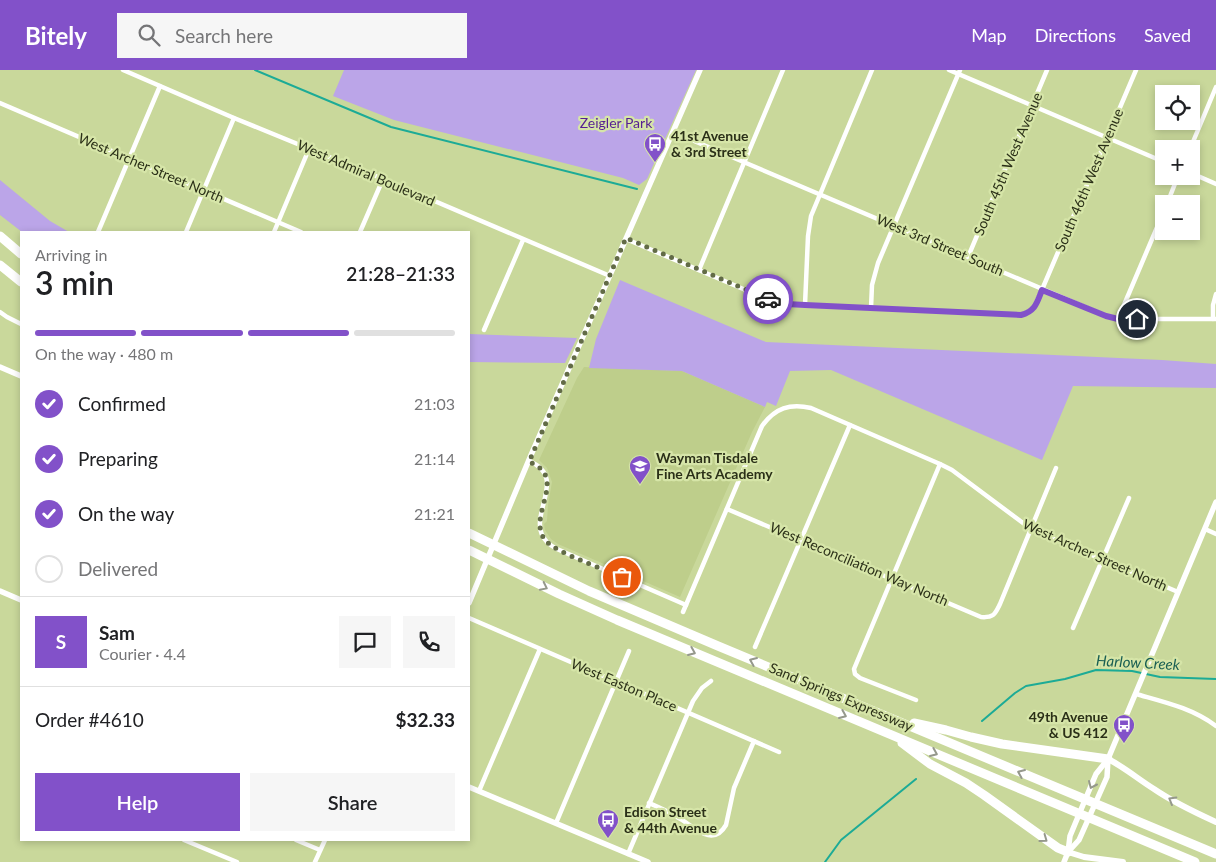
<!DOCTYPE html>
<meta charset="utf-8">
<style>
:root{--surface:#fff;--page:#f6f6f6;--text:#202124;--muted:#757577;--line:#e0e0e0;--accent:#8251c9}
body{margin:0;font-family:Lato,sans-serif;background:var(--page);color:var(--text);height:100vh;display:flex;flex-direction:column;font-size:19px;white-space:nowrap}
*{box-sizing:border-box;margin:0}
p{font-size:16px;color:var(--muted)}
.icon{flex:none;width:28px;height:28px;fill:none;stroke:currentColor;stroke-width:2;stroke-linecap:round;stroke-linejoin:round}
.map{position:relative;flex:1;overflow:hidden}
.side{position:absolute;left:20px;top:161px;width:450px;height:610px;display:flex;flex-direction:column;background:var(--surface);border-radius:0px;box-shadow:0 2px 8px #0003}
.side>*{flex:none}
.fabs{position:absolute;left:1155px;top:15px;display:grid;gap:10px}
.fabs a{display:grid;place-items:center;width:45px;height:45px;border-radius:0px;background:var(--surface);box-shadow:0 2px 8px #0003;font-size:25px}
.pin{position:absolute;display:grid;place-items:center;width:42px;height:42px;color:#fff;margin:-21px;border:2px solid #fff;border-radius:50%;box-shadow:0 1px 5px #0007}
.courier{position:absolute;display:grid;place-items:center;width:50px;height:50px;margin:-25px;border:4px solid #8251c9;border-radius:50%;background:#fff;color:#222;box-shadow:0 1px 6px #0007}
.headline em{font-style:normal;font-weight:600}
.headline div{display:flex;flex-direction:column-reverse}
.headline{display:flex;align-items:center;justify-content:space-between;height:85px;padding:0 15px}
h1{font-size:32px;font-weight:600;line-height:38px}
.bar{display:grid;grid-template-columns:repeat(4,1fr);gap:8px 5px;align-content:center;height:60px;padding:0 15px}
.bar i{height:6px;border-radius:4px;background:var(--line)}
.bar .on{background:var(--accent)}
.bar p{grid-column:span 4}
.line{display:flex;align-items:center;gap:12px;padding:0 15px;border-top:1px solid var(--line)}
.line div{flex:1}
.round{display:grid;place-items:center;flex:none;width:52px;height:52px;border-radius:0px;background:var(--page)}
ol{padding:0 15px;list-style:none}
li{display:flex;align-items:center;gap:15px;height:55px}
li p{margin-inline-start:auto}
li .icon{padding:5px;border-radius:50%;background:var(--accent);color:#fff;stroke-width:4}
li:last-child{color:var(--muted)}
li i{width:28px;height:28px;border:2px solid var(--line);border-radius:50%}
.cta{display:flex;gap:10px;margin-top:auto;padding:10px 15px}
.cta a{flex:1;height:58px;border-radius:0px;background:var(--accent);color:#fff;font-size:20px;font-weight:600;line-height:58px;text-align:center}
.cta a+a{background:var(--page);color:var(--text)}
header{display:flex;align-items:center;gap:30px;box-sizing:border-box;height:70px;padding:0 25px;background:var(--accent);color:#fff}
header strong{font-size:24px}
nav{display:flex;gap:28px;margin-inline-start:auto;font-size:18px}
.search{width:350px;height:45px;background:var(--page);display:flex;align-items:center;gap:12px;box-sizing:border-box;padding:0 18px;border-radius:0px;color:var(--muted);font-size:19px}
.map>svg:first-child{display:block}
.built{fill:#bece8b}
.green{fill:#bba5e8}
.lines{fill:none;stroke-linecap:round;stroke-linejoin:round}
.stream{stroke:#1cab96;stroke-width:2}
.minor{stroke:#fff;stroke-width:4.5}
.tertiary{stroke:#fff;stroke-width:5.5}
.secondary{stroke:#fff;stroke-width:6}
.motorway{stroke:#fff;stroke-width:9}
.oneway{stroke:#95988c}
.done{stroke:#626b46;stroke-width:5;stroke-dasharray:0 9}
.route{stroke:#8251c9;stroke-width:6}
.labels{text-anchor:middle;stroke-width:4.5;stroke-linejoin:round;paint-order:stroke}
.park-label{font-size:14px;fill:#551e93;stroke:#d6e5a8}
.poi-label{font-size:14px;font-weight:bold;fill:#2b3018;stroke:#d6e5a8;text-anchor:start}
.street-label{font-size:14px;fill:#2b3018;stroke:#d6e5a8}
.water-label{font-size:15px;font-style:italic;fill:#185e52;stroke:#d6e5a8}
</style>
<header>
<strong>Bitely</strong>
<div class="search"><svg class="icon" aria-label="search" viewBox="0 0 24 24"><circle cx="10" cy="10" r="6"/><path d="M15 15l6 6"/></svg>Search here</div>
<nav><a>Map</a><a>Directions</a><a>Saved</a></nav>
</header>
<div class="map">
<svg width="1216" height="792" viewBox="0 0 1216 792">
<rect width="100%" height="100%" fill="#c9d89b"/>
<polygon class="built" points="584,297 682,301 765,337 752,362 680,527 558,474 551,469 545,460 544,454 547,451 548,435 552,412 547,398 539,390 577,308"/>
<g class="green">
<polygon points="344,0 696,0 647,109 639,115 623,108 394,50 333,26"/>
<polygon points="0,110 50,151 69,162 22,162 0,145"/>
<polygon points="620,210 766,272 1162,290 1216,294 1216,318 1073,316 1042,390 831,300 790,301 776,336 767,332 765,337 682,301 589,298 596,269"/>
<polygon points="469,264 577,268 565,293 469,292"/>
</g>
<g class="lines">
<g class="stream">
<polyline points="255,0 391,57 637,119"/>
<polyline points="982,651 1015,623 1026,616 1065,609 1096,600 1132,601 1160,607 1216,609"/>
<polyline points="825,792 841,770 916,709"/>
</g>
<g class="minor">
<polyline points="123,0 234,48 383,109 610,206"/>
<polyline points="949,0 1164,92"/>
<polyline points="0,33 301,162"/>
<polyline points="673,62 1106,246 1118,249 1216,249"/>
<polyline points="1190,79 1216,17"/>
<polyline points="1191,103 1216,114"/>
<polyline points="1167,134 1178,106"/>
<polyline points="98,162 160,16"/>
<polyline points="186,162 234,48"/>
<polyline points="274,162 309,79"/>
<polyline points="360,162 383,109"/>
<path d="M626 169 769 230 787 234 805 235 1021 245C1027 243 1032 241 1035 236L1136 0"/>
<polyline points="968,187 1047,0"/>
<polyline points="699,200 783,0"/>
<polyline points="805,235 808,166 811,146 872,0"/>
<polyline points="871,238 872,215 878,193 960,0"/>
<polyline points="0,242 7,247 21,254"/>
<polyline points="1118,249 1164,141"/>
<polyline points="1213,249 1213,235 1216,224"/>
<polyline points="484,260 523,170"/>
<path d="M529 391C571 408 523 448 547 472 550 475 553 477 557 479L686 535"/>
<path d="M727 439 981 547C994 548 995 544 1000 534L1056 398"/>
<polyline points="1205,459 1216,464"/>
<path d="M683 542 762 356C775 338 790 333 811 338L940 394 952 400 1031 459 1178 522"/>
<polyline points="469,548 779,682"/>
<polyline points="1073,558 1129,428"/>
<polyline points="755,577 850,355"/>
<path d="M1136 624C1164 632 1192 638 1216 656"/>
<polyline points="916,630 860,608 855,604 854,599 940,394"/>
<polyline points="479,721 540,579"/>
<path d="M649 733C658 737 668 741 677 747 693 755 712 779 726 755L734 718 754 671"/>
<polyline points="556,753 629,581"/>
<polyline points="184,770 237,792"/>
<polyline points="296,770 320,780"/>
<polyline points="628,784 693,631 702,618 711,611"/>
<polyline points="315,792 325,770"/>
</g>
<g class="tertiary">
<polyline points="0,297 21,306"/>
<polyline points="0,521 21,530"/>
<polyline points="469,533 531,385 700,0"/>
<polyline points="469,717 648,792"/>
<polyline points="1068,782 1070,766 1080,742 1096,704 1108,689 1216,432"/>
<polyline points="1064,792 1068,782 1079,770 1107,707 1108,689"/>
</g>
<g class="secondary">
<path d="M1108 689C1124 697 1138 709 1154 719 1173 732 1194 742 1216 752"/>
<polyline points="1068,782 1084,787 1123,792"/>
</g>
<g class="motorway">
<polyline points="0,166 21,184"/>
<polyline points="0,195 21,212"/>
<polyline points="469,463 589,521 718,576 1216,784"/>
<polyline points="469,480 559,524 617,550 1195,792"/>
<polyline points="914,653 946,660 971,667 1002,674 1108,689"/>
<polyline points="902,673 930,694 966,713 984,725 1058,778 1068,782"/>
</g>
</g>
<defs><path id="oneway-chevron" d="M-2-3.5L2.5 0L-2 3.5" fill="none" stroke-width="1.6" stroke-linecap="round" stroke-linejoin="round" transform="scale(1.25)"/></defs>
<g class="oneway">
<use href="#oneway-chevron" transform="translate(544 517) rotate(26)"/>
<use href="#oneway-chevron" transform="translate(692 582) rotate(23)"/>
<use href="#oneway-chevron" transform="translate(753 591) rotate(-157)"/>
<use href="#oneway-chevron" transform="translate(843 645) rotate(23)"/>
<use href="#oneway-chevron" transform="translate(934 683) rotate(23)"/>
<use href="#oneway-chevron" transform="translate(1021 703) rotate(-157)"/>
<use href="#oneway-chevron" transform="translate(1092 715) rotate(114)"/>
<use href="#oneway-chevron" transform="translate(1172 730) rotate(-150)"/>
<use href="#oneway-chevron" transform="translate(1044 769) rotate(36)"/>
</g>
<g class="lines">
<path class="done" d="M622 507C606 500 554 482 545 470 526 445 570 407 529 392L626 168 768 229"/>
<path class="route" d="M768 229 787 234 805 235 1021 245C1036 241 1037 232 1042 220L1106 246 1118 249H1137"/>
</g>
<defs>
<g id="bus-pin" transform="scale(1.125)"><path d="M0 17L-7.5 6A9.5 9.5 0 1 1 7.5 6Z" fill="#8251c9" stroke="#d6e5a8"/><path d="M-5-6H5V4H4V6H2V4H-2V6H-4V4H-5ZM-3.5-4V0h7V-4ZM-3.5 1.2v1.5H-2V1.2ZM2 1.2v1.5H3.5V1.2Z" fill="#fff"/></g>
<g id="school-pin" transform="scale(1.125)"><path d="M0 17L-7.5 6A9.5 9.5 0 1 1 7.5 6Z" fill="#8251c9" stroke="#d6e5a8"/><path d="M0-5L7-2L0 1L-7-2ZM-4 1L0 2.5L4 1V4Q0 6-4 4Z" fill="#fff"/></g>
</defs>
<g fill-rule="evenodd">
<use href="#bus-pin" x="655" y="74"/>
<use href="#school-pin" x="640" y="396"/>
<use href="#bus-pin" x="1124" y="655"/>
<use href="#bus-pin" x="608" y="750"/>
</g>
<g class="labels">
<g class="park-label">
<text x="616" y="58">Zeigler Park</text>
</g>
<g class="poi-label">
<text x="671" y="71">41st Avenue<tspan x="671" dy="16">&amp; 3rd Street</tspan></text>
<text x="656" y="393">Wayman Tisdale<tspan x="656" dy="16">Fine Arts Academy</tspan></text>
<text x="1108" y="652" text-anchor="end">49th Avenue<tspan x="1108" dy="16">&amp; US 412</tspan></text>
<text x="624" y="747">Edison Street<tspan x="624" dy="16">&amp; 44th Avenue</tspan></text>
</g>
<g class="street-label">
<text transform="translate(1008 94) rotate(-67)" y="5">South 45th West Avenue</text>
<text transform="translate(151 98) rotate(23)" y="5">West Archer Street North</text>
<text transform="translate(366 103) rotate(23)" y="5">West Admiral Boulevard</text>
<text transform="translate(1089 110) rotate(-67)" y="5">South 46th West Avenue</text>
<text transform="translate(940 175) rotate(23)" y="5">West 3rd Street South</text>
<text transform="translate(1095 485) rotate(24)" y="5">West Archer Street North</text>
<text transform="translate(859 494) rotate(23)" y="5">West Reconciliation Way North</text>
<text transform="translate(624 615) rotate(23)" y="5">West Easton Place</text>
<text transform="translate(841 627) rotate(23)" y="5">Sand Springs Expressway</text>
</g>
<g class="water-label">
<text transform="translate(1138 593) rotate(3)" y="5">Harlow Creek</text>
</g>
</g>
</svg>
<div class="fabs">
<a><svg class="icon" aria-label="locate" viewBox="0 0 24 24"><circle cx="12" cy="12" r="6"/><path d="M12 2v4M12 18v4M2 12h4M18 12h4"/></svg></a>
<a>+</a>
<a>−</a>
</div>
<div class="pin" style="left:622px;top:507px;background:#ea580c"><svg class="icon" aria-label="bag" viewBox="0 0 24 24"><path d="M5 8h14l-1 12H6zM9 8a3 3 0 0 1 6 0"/></svg></div>
<div class="pin" style="left:1137px;top:249px;background:#1f2937"><svg class="icon" aria-label="home" viewBox="0 0 24 24"><path d="M3 11l9-7 9 7M6 9v11h12V9"/></svg></div>
<div class="courier" style="left:768px;top:229px"><svg class="icon" aria-label="car" viewBox="0 0 24 24"><path d="M5 17H2v-5l4-1 3-4h7l3 4 3 1v5h-3M9 17h6M6 11h13"/><circle cx="7" cy="17" r="2"/><circle cx="17" cy="17" r="2"/></svg></div>
<section class="side">
<div class="headline"><div><h1>3 min</h1><p>Arriving in</p></div><em>21:28–21:33</em></div>
<div class="bar"><i class="on"></i><i class="on"></i><i class="on"></i><i></i><p>On the way · 480 m</p></div>
<ol>
<li><svg class="icon" aria-label="check" viewBox="0 0 24 24"><path d="M5 12l5 5 9-10"/></svg>Confirmed<p>21:03</p></li>
<li><svg class="icon" aria-label="check" viewBox="0 0 24 24"><path d="M5 12l5 5 9-10"/></svg>Preparing<p>21:14</p></li>
<li><svg class="icon" aria-label="check" viewBox="0 0 24 24"><path d="M5 12l5 5 9-10"/></svg>On the way<p>21:21</p></li>
<li><i></i>Delivered</li>
</ol>
<div class="line" style="height:90px"><b class="round" style="background:var(--accent);color:#fff">S</b><div><b>Sam</b><p>Courier · 4.4</p></div><a class="round"><svg class="icon" aria-label="chat" viewBox="0 0 24 24"><path d="M4 5h16v11H9l-5 4z"/></svg></a><a class="round"><svg class="icon" aria-label="phone" viewBox="0 0 24 24"><path d="M5 4h4l2 5-3 2q2 4 5 5l2-3 5 2v4C11 20 4 13 5 4z"/></svg></a></div>
<div class="line" style="height:65px"><div>Order #4610</div><b>$32.33</b></div>
<div class="cta"><a>Help</a><a>Share</a></div>
</section>
</div>
